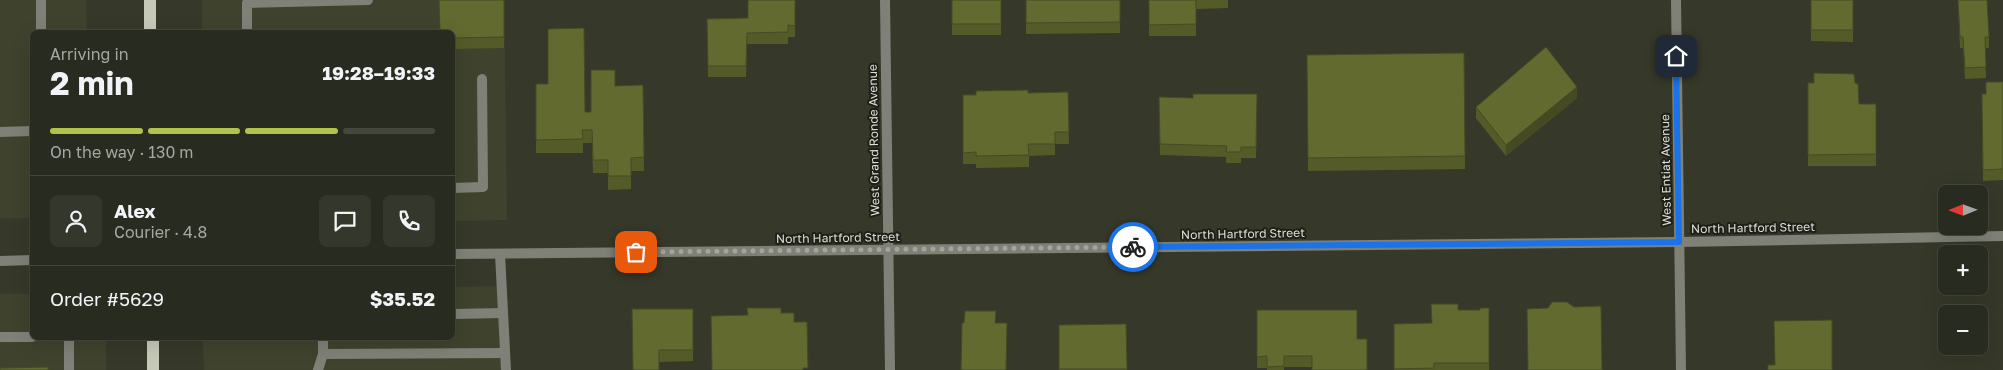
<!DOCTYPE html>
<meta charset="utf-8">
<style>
:root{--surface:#282b1f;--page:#34372c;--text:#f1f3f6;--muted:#a5a7a4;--line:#44473d;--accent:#b3c24b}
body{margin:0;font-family:"Golos Text",sans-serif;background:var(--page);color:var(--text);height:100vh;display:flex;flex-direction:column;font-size:19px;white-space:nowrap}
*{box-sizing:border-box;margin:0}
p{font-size:16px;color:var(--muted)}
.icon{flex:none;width:28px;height:28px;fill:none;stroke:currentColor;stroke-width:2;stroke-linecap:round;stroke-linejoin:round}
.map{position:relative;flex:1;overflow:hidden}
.side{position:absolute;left:30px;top:30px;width:425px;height:310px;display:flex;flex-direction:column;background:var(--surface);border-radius:8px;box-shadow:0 5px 20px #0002,0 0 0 1px var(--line)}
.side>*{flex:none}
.needle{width:32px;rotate:269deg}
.controls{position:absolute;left:1938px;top:185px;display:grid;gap:10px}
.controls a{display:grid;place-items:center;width:50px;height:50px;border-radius:8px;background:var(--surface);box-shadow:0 5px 20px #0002,0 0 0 1px var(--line);font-size:25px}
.pin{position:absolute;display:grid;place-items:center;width:42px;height:42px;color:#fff;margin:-21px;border-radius:10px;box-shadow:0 2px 8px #0006}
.courier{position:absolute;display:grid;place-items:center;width:50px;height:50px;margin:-25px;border:4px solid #1a73e8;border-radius:50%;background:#fff;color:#222;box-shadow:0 1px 6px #0007}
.headline em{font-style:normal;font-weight:700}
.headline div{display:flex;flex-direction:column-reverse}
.headline{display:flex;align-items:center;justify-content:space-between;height:85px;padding:0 20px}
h1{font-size:32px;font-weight:700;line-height:38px}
.bar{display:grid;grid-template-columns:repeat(4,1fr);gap:8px 5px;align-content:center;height:60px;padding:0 20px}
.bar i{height:6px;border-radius:4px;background:var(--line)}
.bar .on{background:var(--accent)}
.bar p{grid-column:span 4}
.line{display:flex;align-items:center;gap:12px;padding:0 20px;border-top:1px solid var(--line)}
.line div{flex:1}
.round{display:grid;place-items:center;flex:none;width:52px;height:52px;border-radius:8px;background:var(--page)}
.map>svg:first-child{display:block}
.built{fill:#3f432d}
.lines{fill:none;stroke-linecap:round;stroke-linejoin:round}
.service{stroke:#7f8078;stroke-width:10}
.minor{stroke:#7f8078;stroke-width:10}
.tertiary{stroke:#7f8078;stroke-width:10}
.primary{stroke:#c6c9b8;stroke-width:12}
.wall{fill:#545b29}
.shaded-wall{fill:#454a22}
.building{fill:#626a30;stroke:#454a22}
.done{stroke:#a3a599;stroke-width:5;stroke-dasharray:0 9}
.route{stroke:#1a73e8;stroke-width:6}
.labels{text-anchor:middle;stroke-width:4;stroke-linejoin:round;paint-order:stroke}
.street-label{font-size:12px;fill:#dddfd5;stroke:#1e1f18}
</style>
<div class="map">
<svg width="2003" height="370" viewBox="0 0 2003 370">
<rect width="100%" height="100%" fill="#363929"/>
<g class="built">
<polygon points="0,0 86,0 87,32 32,32 32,218 0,218"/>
<polygon points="202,0 504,0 507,220 453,221 452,32 202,32"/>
<polygon points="507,286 508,370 204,370 203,338 452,338 453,287"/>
<polygon points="0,294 32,294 32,338 106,338 106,370 0,370"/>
</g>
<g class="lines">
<g class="service">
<polyline points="41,0 41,32"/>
<polyline points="247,32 247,3 368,0"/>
<polyline points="0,132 32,131"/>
<polyline points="452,188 483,187 482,79"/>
<polyline points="500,254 506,370"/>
<polyline points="452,314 503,313"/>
<polyline points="0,337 32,337"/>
<polyline points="69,338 69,370"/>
<polyline points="323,354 505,353"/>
<polyline points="318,370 323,354 323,338"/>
</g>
<g class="minor">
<polyline points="885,0 890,370"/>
<polyline points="1676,0 1681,370"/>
<polyline points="452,254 1679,242 2003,236"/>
</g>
<polyline class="tertiary" points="0,261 32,260"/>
<g class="primary">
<polyline points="150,0 150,32"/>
<polyline points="153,338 153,370"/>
</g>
</g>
<g class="wall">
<polygon points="504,0 504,48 452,49 452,32"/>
<polygon points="795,0 795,37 788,37 788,44 747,44 746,77 708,77 707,19 748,18"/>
<rect x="952" y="0" width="49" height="35"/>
<polygon points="1026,0 1120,0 1120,33 1026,34"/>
<polygon points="1149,0 1228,0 1228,8 1196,9 1196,36 1149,36"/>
<polygon points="1811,0 1853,0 1853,42 1811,41"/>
<polygon points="1958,0 1989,37 1989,48 1985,48 1986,78 1965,79 1963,48 1960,48"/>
<polygon points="1464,53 1465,169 1308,171 1307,55"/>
<polygon points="452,63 455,104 455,118 452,118"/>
<polygon points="2003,82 2003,180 1983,181 1982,94 1986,94"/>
<polygon points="1808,83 1855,83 1859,104 1876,104 1876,166 1808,166"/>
<polygon points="536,84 585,112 591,112 615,86 643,85 644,171 631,171 631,189 608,190 608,173 593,173 592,143 583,143 583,153 536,153"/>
<polygon points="1068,92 1069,144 1055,144 1055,155 1029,156 1029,167 976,168 976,164 963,164 963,95"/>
<polygon points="1257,94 1256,158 1241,158 1241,163 1226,163 1226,157 1160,155 1159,97 1193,98"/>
<polygon points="1577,98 1506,156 1476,118 1476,107"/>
<polygon points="1489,308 1489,370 1394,370 1394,324 1431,323 1458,310 1480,310"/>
<polygon points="693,309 693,361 659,362 633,370"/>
<polygon points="1257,310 1357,310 1312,367 1284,367 1284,370 1267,370 1267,368 1257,368"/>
<polygon points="1126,324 1127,370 1059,370 1059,325"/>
</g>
<polygon class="shaded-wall" points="1577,87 1577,98 1506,156 1506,145"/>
<g class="building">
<polygon points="439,0 504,0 504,37 452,38 452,32 440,32"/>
<polygon points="748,0 795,0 795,26 788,25 788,32 747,33 746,66 708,66 707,19 748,18"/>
<rect x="952" y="0" width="49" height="24"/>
<polygon points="1026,0 1120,0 1120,22 1026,23"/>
<polygon points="1149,0 1196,0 1196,24 1149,25"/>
<rect x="1811" y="0" width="42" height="30"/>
<polygon points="1958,0 1987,0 1989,37 1985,37 1986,67 1965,68 1963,37 1960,37"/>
<polygon points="584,28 585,112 591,112 591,70 615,70 615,86 643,85 644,157 631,158 631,176 608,176 608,160 593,160 592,130 582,130 583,139 536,140 536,84 548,84 548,29"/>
<polygon points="1546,47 1577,87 1506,145 1476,107"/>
<polygon points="1464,53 1465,156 1308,158 1307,55"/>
<polygon points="452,63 455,104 452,104"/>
<polygon points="1814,73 1854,74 1855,83 1858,84 1859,104 1876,104 1876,154 1808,155 1808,83 1814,83"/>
<polygon points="1986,82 2003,82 2003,169 1983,170 1982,94 1986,94"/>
<polygon points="1028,90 1028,93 1068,92 1069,132 1055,132 1055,144 1028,144 1029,155 976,156 976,152 963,153 963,95 976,95 976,91"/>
<polygon points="1193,94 1257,94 1256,147 1241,147 1241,152 1226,152 1227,146 1160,144 1159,97 1193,98"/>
<polygon points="1552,302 1567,302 1574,307 1601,306 1602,370 1528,370 1527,309 1548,308"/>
<polygon points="1431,304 1458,304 1458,310 1480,310 1480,308 1489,308 1489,363 1434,363 1434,368 1394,369 1394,324 1432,323"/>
<polygon points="747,308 781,308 781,313 794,313 794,322 807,322 808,368 803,368 803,370 712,370 711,316 748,315"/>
<polygon points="632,309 693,309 693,350 659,350 659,370 633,370"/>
<polygon points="1257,310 1357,310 1357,339 1367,339 1367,370 1312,370 1312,356 1284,356 1284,366 1267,367 1267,356 1257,357"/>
<polygon points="965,311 996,311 995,323 1007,323 1006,370 961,370 962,323 964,323"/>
<polygon points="1832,320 1832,370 1768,370 1768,365 1775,365 1774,321"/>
<polygon points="1126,324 1127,369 1059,369 1059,325"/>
<polygon points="48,367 48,370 0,370 0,368"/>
</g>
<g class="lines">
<polyline class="done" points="636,252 1133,247"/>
<polyline class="route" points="1133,247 1679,242 1676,56"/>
</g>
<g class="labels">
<g class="street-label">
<text transform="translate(874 140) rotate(-91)" y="4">West Grand Ronde Avenue</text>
<text transform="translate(1666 170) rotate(-91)" y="4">West Entiat Avenue</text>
<text transform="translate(1753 228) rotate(-1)" y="4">North Hartford Street</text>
<text transform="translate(1243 234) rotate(-1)" y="4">North Hartford Street</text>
<text transform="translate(838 238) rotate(-1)" y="4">North Hartford Street</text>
</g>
</g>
</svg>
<div class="controls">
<a><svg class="needle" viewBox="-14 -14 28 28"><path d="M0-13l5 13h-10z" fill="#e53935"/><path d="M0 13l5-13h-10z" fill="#a5a7a4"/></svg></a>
<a>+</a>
<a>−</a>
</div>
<div class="pin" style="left:636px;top:252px;background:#ea580c"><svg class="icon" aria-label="bag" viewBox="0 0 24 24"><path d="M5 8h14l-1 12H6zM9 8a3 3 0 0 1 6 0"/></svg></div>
<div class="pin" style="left:1676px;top:56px;background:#1f2937"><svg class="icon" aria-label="home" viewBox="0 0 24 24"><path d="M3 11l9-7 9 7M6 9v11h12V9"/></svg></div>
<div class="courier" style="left:1133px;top:247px"><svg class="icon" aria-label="bike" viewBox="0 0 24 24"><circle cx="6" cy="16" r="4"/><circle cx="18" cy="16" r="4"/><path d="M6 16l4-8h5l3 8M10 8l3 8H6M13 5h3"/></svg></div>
<section class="side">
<div class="headline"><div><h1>2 min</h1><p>Arriving in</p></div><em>19:28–19:33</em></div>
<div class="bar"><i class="on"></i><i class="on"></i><i class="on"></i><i></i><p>On the way · 130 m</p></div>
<div class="line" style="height:90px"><a class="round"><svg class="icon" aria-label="person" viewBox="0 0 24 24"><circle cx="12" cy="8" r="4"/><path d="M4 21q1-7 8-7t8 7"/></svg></a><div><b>Alex</b><p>Courier · 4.8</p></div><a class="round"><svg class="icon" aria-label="chat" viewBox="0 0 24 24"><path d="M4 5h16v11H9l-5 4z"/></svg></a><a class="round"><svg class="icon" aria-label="phone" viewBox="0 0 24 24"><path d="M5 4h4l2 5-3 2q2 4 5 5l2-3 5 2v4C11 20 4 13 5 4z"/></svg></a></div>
<div class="line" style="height:65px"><div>Order #5629</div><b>$35.52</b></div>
</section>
</div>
